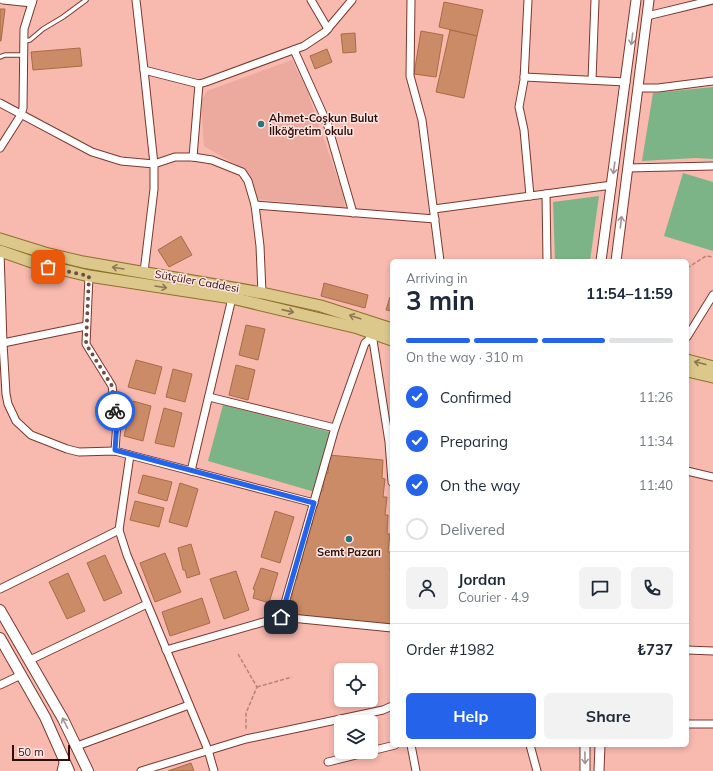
<!DOCTYPE html>
<meta charset="utf-8">
<style>
:root{--surface:#fff;--page:#f2f2f3;--text:#1f2937;--muted:#747a83;--line:#e0e1e3;--accent:#2563eb}
body{margin:0;font-family:Mulish,sans-serif;background:var(--page);color:var(--text);height:100vh;display:flex;flex-direction:column;font-size:15px;white-space:nowrap}
*{box-sizing:border-box;margin:0}
p{font-size:13px;color:var(--muted)}
.icon{flex:none;width:22px;height:22px;fill:none;stroke:currentColor;stroke-width:2;stroke-linecap:round;stroke-linejoin:round}
.map{position:relative;flex:1;overflow:hidden}
.sheet{position:absolute;left:390px;top:259px;width:299px;height:488px;display:flex;flex-direction:column;background:var(--surface);border-radius:6px;box-shadow:0 2px 6px #0003}
.sheet>*{flex:none}
.fabs{position:absolute;left:334px;top:663px;display:grid;gap:8px}
.fabs a{display:grid;place-items:center;width:44px;height:44px;border-radius:6px;background:var(--surface);box-shadow:0 2px 6px #0003;font-size:20px}
.scale{position:absolute;left:12px;bottom:10px;width:58px;box-sizing:border-box;padding-left:4px;border:2px solid #2c100c;border-top:0;font-size:11px;line-height:14px;white-space:nowrap;color:#2c100c;-webkit-text-stroke:3px #fee5e1;paint-order:stroke}
.pin{position:absolute;display:grid;place-items:center;width:34px;height:34px;color:#fff;margin:-17px;border-radius:8px;box-shadow:0 2px 6px #0006}
.courier{position:absolute;display:grid;place-items:center;width:40px;height:40px;margin:-20px;border:3px solid #2563eb;border-radius:50%;background:#fff;color:#222;box-shadow:0 1px 5px #0007}
.head em{font-style:normal;font-weight:700}
.head div{display:flex;flex-direction:column-reverse}
.head{display:flex;align-items:center;justify-content:space-between;height:68px;padding:0 16px}
h1{font-size:26px;font-weight:700;line-height:30px}
.bar{display:grid;grid-template-columns:repeat(4,1fr);gap:6px 4px;align-content:center;height:48px;padding:0 16px}
.bar i{height:5px;border-radius:3px;background:var(--line)}
.bar .on{background:var(--accent)}
.bar p{grid-column:span 4}
.line{display:flex;align-items:center;gap:10px;padding:0 16px;border-top:1px solid var(--line)}
.line div{flex:1}
.round{display:grid;place-items:center;flex:none;width:42px;height:42px;border-radius:6px;background:var(--page)}
ol{padding:0 16px;list-style:none}
li{display:flex;align-items:center;gap:12px;height:44px}
li p{margin-inline-start:auto}
li .icon{padding:4px;border-radius:50%;background:var(--accent);color:#fff;stroke-width:4}
li:last-child{color:var(--muted)}
li i{width:22px;height:22px;border:2px solid var(--line);border-radius:50%}
.cta{display:flex;gap:8px;margin-top:auto;padding:8px 16px}
.cta a{flex:1;height:46px;border-radius:6px;background:var(--accent);color:#fff;font-size:16px;font-weight:700;line-height:46px;text-align:center}
.cta a+a{background:var(--page);color:var(--text)}
.map>svg:first-child{display:block}
.built{fill:#eca99d}
.green{fill:#7cb488}
.building{fill:#cc8b67;stroke:#a96b47}
.lines{fill:none;stroke-linecap:round;stroke-linejoin:round}
.service-casing{stroke:#7a382e;stroke-width:5.5}
.minor-casing{stroke:#7a382e;stroke-width:9}
.tertiary-casing{stroke:#7a382e;stroke-width:11}
.secondary-casing{stroke:#7a382e;stroke-width:12}
.primary-casing{stroke:#8f702c;stroke-width:13}
.path{stroke:#b6837a;stroke-width:1.5;stroke-dasharray:4 2;stroke-linecap:butt}
.service{stroke:#fff;stroke-width:3.5}
.minor{stroke:#fff;stroke-width:7}
.tertiary{stroke:#fff;stroke-width:9}
.secondary{stroke:#fff;stroke-width:10}
.primary{stroke:#dcc88b;stroke-width:11}
.oneway{stroke:#a09392}
.oneway2{stroke:#8d7552}
.done{stroke:#734b45;stroke-width:4;stroke-dasharray:0 7.2}
.route{stroke:#2563eb;stroke-width:5}
.poi-dot{fill:#2b737e;stroke:#fee5e1;stroke-width:1.5}
.labels{text-anchor:middle;stroke-width:3;stroke-linejoin:round;paint-order:stroke}
.poi-label{font-size:11px;font-weight:bold;fill:#2c100c;stroke:#fee5e1;text-anchor:start}
.street-label{font-size:11px;fill:#2c100c;stroke:#fee5e1}
</style>
<div class="map">
<svg width="713" height="771" viewBox="0 0 713 771">
<rect width="100%" height="100%" fill="#f8b9ae"/>
<polygon class="built" points="292,60 306,88 343,194 345,208 256,199 245,170 204,146 201,101 207,91"/>
<g class="green">
<polygon points="713,87 713,159 696,158 642,161 653,93"/>
<polygon points="683,173 713,182 713,251 664,236"/>
<polygon points="599,196 590,261 555,261 553,202"/>
<polygon points="223,405 331,432 315,492 208,461"/>
</g>
<g class="building">
<polygon points="444,2 483,10 477,36 439,27"/>
<polygon points="0,9 5,9 1,41 0,41"/>
<polygon points="450,30 477,36 464,98 436,92"/>
<polygon points="421,31 443,35 436,77 414,74"/>
<polygon points="355,33 356,52 343,53 341,34"/>
<polygon points="80,48 82,66 33,70 31,52"/>
<polygon points="327,49 332,62 315,69 310,56"/>
<polygon points="181,236 192,255 169,267 158,250"/>
<polygon points="324,283 368,295 365,308 321,296"/>
<polygon points="390,297 392,297 392,311 386,310"/>
<polygon points="246,325 265,329 258,360 239,355"/>
<polygon points="136,360 162,367 155,394 128,387"/>
<polygon points="236,365 255,370 248,400 229,395"/>
<polygon points="173,369 192,374 185,402 166,397"/>
<polygon points="133,401 151,406 143,441 124,436"/>
<polygon points="164,408 182,413 174,447 155,443"/>
<polygon points="329,455 383,460 382,478 385,479 383,497 387,497 385,515 388,515 387,534 390,534 388,552 392,552 390,570 392,571 392,625 287,615 289,597 292,598 294,579 297,580 299,562 302,562 304,544 307,544 309,526 312,526 314,508 317,509 319,491 323,491 324,473 328,473"/>
<polygon points="143,475 172,482 167,501 138,493"/>
<polygon points="180,483 198,489 187,527 169,522"/>
<polygon points="135,501 164,508 159,527 130,520"/>
<polygon points="275,511 294,517 280,563 261,557"/>
<polygon points="191,544 200,574 187,578 185,570 183,570 178,548"/>
<polygon points="165,553 181,592 155,602 140,563"/>
<polygon points="105,555 122,593 104,601 87,563"/>
<polygon points="261,568 278,573 269,603 253,598 255,590 253,589"/>
<polygon points="236,571 249,610 224,619 210,579"/>
<polygon points="68,573 85,611 67,619 49,582"/>
<polygon points="202,598 210,623 170,636 162,612"/>
<polygon points="191,763 194,771 168,771"/>
</g>
<g class="lines">
<g class="service-casing">
<g id="service">
<polyline points="24,41 30,40 43,29 63,17 86,0"/>
<polyline points="0,57 5,55 23,55"/>
</g>
</g>
<g class="minor-casing">
<g id="minor">
<polyline points="3,0 32,3"/>
<polyline points="136,0 144,70 199,84 206,82 304,46 325,32 352,0"/>
<polyline points="311,0 328,29"/>
<polyline points="411,0 410,76 422,120 440,261"/>
<polyline points="528,0 524,80 519,107 524,130 530,196"/>
<polyline points="647,16 713,0"/>
<polyline points="294,50 327,123 353,213"/>
<polyline points="524,77 626,82"/>
<polyline points="592,80 595,0"/>
<polyline points="639,88 658,88 713,81"/>
<polyline points="0,103 92,152 121,161 154,164 175,157 193,157 212,160 242,172 248,181 255,205 260,246 262,293"/>
<polyline points="0,148 21,115 23,108 24,29 33,0"/>
<polyline points="193,157 199,84"/>
<polyline points="628,168 713,166"/>
<polyline points="546,194 547,261"/>
<polyline points="255,205 435,219"/>
<polyline points="434,209 612,185"/>
<polyline points="0,252 3,343 6,394 8,404 16,421 31,435 67,449 79,452 115,451 130,455 119,530 127,555 208,750 214,771"/>
<polyline points="144,272 154,189 154,164 144,70"/>
<polyline points="89,276 86,344 112,386 117,421 115,451"/>
<polyline points="372,334 389,442 392,482"/>
<polyline points="687,337 713,295"/>
<polyline points="3,343 86,326"/>
<polyline points="209,397 335,428"/>
<polyline points="130,455 314,503"/>
<polyline points="191,471 232,298"/>
<polyline points="687,471 713,477"/>
<polyline points="0,589 119,530"/>
<polyline points="281,617 335,428 365,343 371,338"/>
<polyline points="166,650 281,617 392,628"/>
<polyline points="687,650 713,651"/>
<polyline points="30,660 147,604"/>
<polyline points="0,685 21,675"/>
<polyline points="687,724 713,724"/>
<polyline points="411,745 416,771"/>
<polyline points="530,745 537,771"/>
<polyline points="77,746 189,705"/>
<polyline points="371,751 395,745"/>
<polyline points="328,762 368,752"/>
<polyline points="61,771 64,759"/>
<polyline points="141,771 246,739 383,710 392,706"/>
</g>
</g>
<g class="tertiary-casing">
<g id="tertiary">
<polyline points="601,261 636,0"/>
<polyline points="616,261 649,0"/>
<polyline points="585,745 585,771"/>
<polyline points="599,771 600,745"/>
</g>
</g>
<g class="secondary-casing">
<g id="secondary">
<polyline points="0,610 63,719 88,771"/>
<polyline points="0,638 45,717 69,771"/>
</g>
</g>
<g class="primary-casing">
<g id="primary">
<polyline points="0,239 45,253 83,262 262,293 321,306 392,329"/>
<polyline points="0,251 35,263 89,276 232,298 358,328 392,340"/>
<polyline points="687,360 713,367"/>
<polyline points="687,371 713,377"/>
</g>
</g>
<g class="path">
<polyline points="687,268 706,256 713,257"/>
<polyline points="238,654 257,687 246,713 246,731"/>
<polyline points="257,687 292,677"/>
</g>
<use href="#service" class="service"/>
<use href="#minor" class="minor"/>
<use href="#tertiary" class="tertiary"/>
<use href="#secondary" class="secondary"/>
<use href="#primary" class="primary"/>
</g>
<defs><path id="oneway-shaft" d="M-6 0H5M1.5-3L5.5 0L1.5 3" fill="none" stroke-width="1.6" stroke-linecap="round" stroke-linejoin="round"/></defs>
<g class="oneway">
<use href="#oneway-shaft" transform="translate(632 39) rotate(97)"/>
<use href="#oneway-shaft" transform="translate(614 168) rotate(98)"/>
<use href="#oneway-shaft" transform="translate(621 222) rotate(-83)"/>
<use href="#oneway-shaft" transform="translate(65 723) rotate(-117)"/>
<use href="#oneway-shaft" transform="translate(585 758) rotate(89)"/>
</g>
<g class="oneway2">
<use href="#oneway-shaft" transform="translate(118 268) rotate(-171)"/>
<use href="#oneway-shaft" transform="translate(161 287) rotate(9)"/>
<use href="#oneway-shaft" transform="translate(288 311) rotate(13)"/>
<use href="#oneway-shaft" transform="translate(355 317) rotate(-162)"/>
<use href="#oneway-shaft" transform="translate(700 363) rotate(-166)"/>
</g>
<g class="lines">
<polyline class="done" points="48,267 89,276 86,344 112,386 115,411"/>
<polyline class="route" points="115,411 117,422 115,450 314,503 281,617"/>
</g>
<g class="poi-dot">
<circle cx="261" cy="124" r="4"/>
<circle cx="349" cy="539" r="4"/>
</g>
<g class="labels">
<g class="poi-label">
<text x="269" y="122">Ahmet-Coşkun Bulut<tspan x="269" dy="13">İlköğretim okulu</tspan></text>
<text x="349" y="556" text-anchor="middle">Semt Pazarı</text>
</g>
<g class="street-label">
<text transform="translate(197 281) rotate(10)" y="4">Sütçüler Caddesi</text>
</g>
</g>
</svg>
<div class="fabs">
<a><svg class="icon" aria-label="locate" viewBox="0 0 24 24"><circle cx="12" cy="12" r="6"/><path d="M12 2v4M12 18v4M2 12h4M18 12h4"/></svg></a>
<a><svg class="icon" aria-label="layers" viewBox="0 0 24 24"><path d="M12 4l9 5-9 5-9-5zM3 14l9 5 9-5"/></svg></a>
</div>
<div class="scale">50 m</div>
<div class="pin" style="left:48px;top:267px;background:#ea580c"><svg class="icon" aria-label="bag" viewBox="0 0 24 24"><path d="M5 8h14l-1 12H6zM9 8a3 3 0 0 1 6 0"/></svg></div>
<div class="pin" style="left:281px;top:617px;background:#1f2937"><svg class="icon" aria-label="home" viewBox="0 0 24 24"><path d="M3 11l9-7 9 7M6 9v11h12V9"/></svg></div>
<div class="courier" style="left:115px;top:411px"><svg class="icon" aria-label="bike" viewBox="0 0 24 24"><circle cx="6" cy="16" r="4"/><circle cx="18" cy="16" r="4"/><path d="M6 16l4-8h5l3 8M10 8l3 8H6M13 5h3"/></svg></div>
<section class="sheet">
<div class="head"><div><h1>3 min</h1><p>Arriving in</p></div><em>11:54–11:59</em></div>
<div class="bar"><i class="on"></i><i class="on"></i><i class="on"></i><i></i><p>On the way · 310 m</p></div>
<ol>
<li><svg class="icon" aria-label="check" viewBox="0 0 24 24"><path d="M5 12l5 5 9-10"/></svg>Confirmed<p>11:26</p></li>
<li><svg class="icon" aria-label="check" viewBox="0 0 24 24"><path d="M5 12l5 5 9-10"/></svg>Preparing<p>11:34</p></li>
<li><svg class="icon" aria-label="check" viewBox="0 0 24 24"><path d="M5 12l5 5 9-10"/></svg>On the way<p>11:40</p></li>
<li><i></i>Delivered</li>
</ol>
<div class="line" style="height:72px"><a class="round"><svg class="icon" aria-label="person" viewBox="0 0 24 24"><circle cx="12" cy="8" r="4"/><path d="M4 21q1-7 8-7t8 7"/></svg></a><div><b>Jordan</b><p>Courier · 4.9</p></div><a class="round"><svg class="icon" aria-label="chat" viewBox="0 0 24 24"><path d="M4 5h16v11H9l-5 4z"/></svg></a><a class="round"><svg class="icon" aria-label="phone" viewBox="0 0 24 24"><path d="M5 4h4l2 5-3 2q2 4 5 5l2-3 5 2v4C11 20 4 13 5 4z"/></svg></a></div>
<div class="line" style="height:52px"><div>Order #1982</div><b>₺737</b></div>
<div class="cta"><a>Help</a><a>Share</a></div>
</section>
</div>
